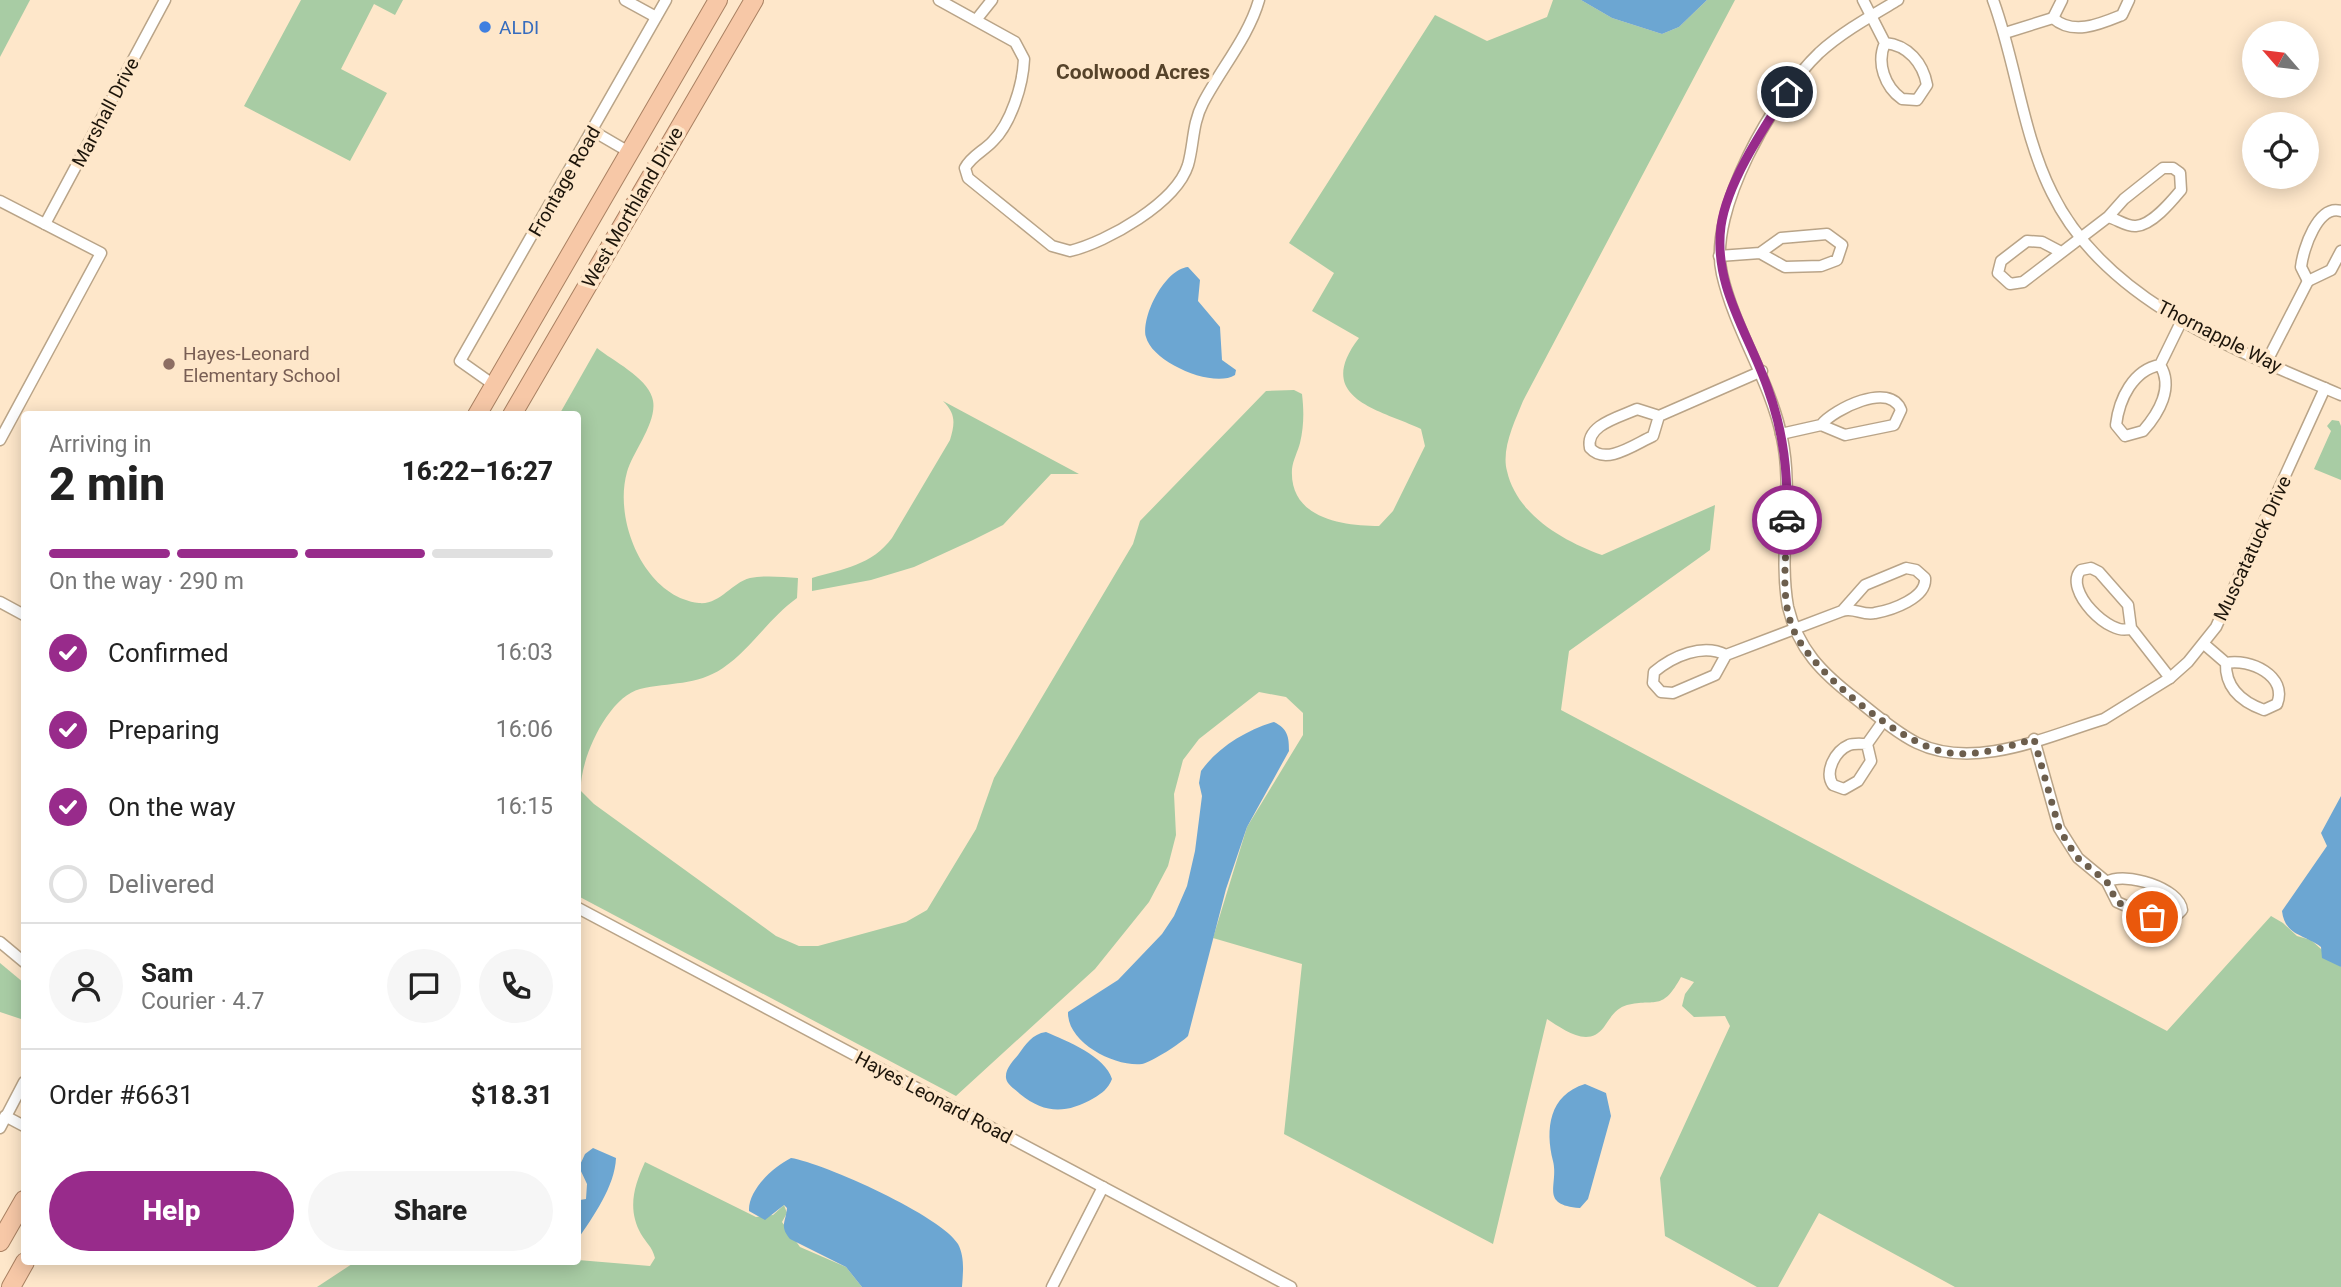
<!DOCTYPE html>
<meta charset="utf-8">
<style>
:root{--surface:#fff;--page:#f6f6f6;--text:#222;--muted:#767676;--line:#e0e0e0;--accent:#982b8b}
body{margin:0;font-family:Roboto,sans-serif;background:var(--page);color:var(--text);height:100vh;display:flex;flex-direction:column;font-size:26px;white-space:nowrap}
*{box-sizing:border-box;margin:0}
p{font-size:23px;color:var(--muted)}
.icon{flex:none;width:38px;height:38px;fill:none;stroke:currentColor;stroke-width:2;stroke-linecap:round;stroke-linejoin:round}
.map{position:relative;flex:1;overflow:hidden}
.details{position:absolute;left:21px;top:411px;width:560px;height:854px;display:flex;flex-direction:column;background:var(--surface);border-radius:7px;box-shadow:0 4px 18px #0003}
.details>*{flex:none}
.needle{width:46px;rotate:298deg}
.tools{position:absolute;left:2242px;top:21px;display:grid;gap:14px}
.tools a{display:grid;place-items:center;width:77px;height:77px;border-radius:50%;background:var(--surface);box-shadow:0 4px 18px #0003;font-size:35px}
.pin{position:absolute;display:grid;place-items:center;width:60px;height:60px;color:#fff;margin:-30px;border:4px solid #fff;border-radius:50%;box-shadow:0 2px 7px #0007}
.courier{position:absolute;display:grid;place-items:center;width:70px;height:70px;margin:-35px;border:5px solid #982b8b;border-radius:50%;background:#fff;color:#222;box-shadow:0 2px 9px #0007}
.head em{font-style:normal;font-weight:800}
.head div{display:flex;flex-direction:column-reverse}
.head{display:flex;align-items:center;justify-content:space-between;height:119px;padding:0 28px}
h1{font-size:46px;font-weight:800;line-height:52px}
.bar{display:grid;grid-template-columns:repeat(4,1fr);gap:10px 7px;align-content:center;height:84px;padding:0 28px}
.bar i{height:9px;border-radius:5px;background:var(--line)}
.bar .selected{background:var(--accent)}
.bar p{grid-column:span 4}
.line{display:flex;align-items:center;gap:18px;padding:0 28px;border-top:2px solid var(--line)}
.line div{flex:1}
.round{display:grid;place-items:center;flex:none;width:74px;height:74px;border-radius:37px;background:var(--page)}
ol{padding:0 28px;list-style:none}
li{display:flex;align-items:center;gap:21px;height:77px}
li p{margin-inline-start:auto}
li .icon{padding:7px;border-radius:50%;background:var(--accent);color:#fff;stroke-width:4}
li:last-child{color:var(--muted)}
li i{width:38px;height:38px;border:4px solid var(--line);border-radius:50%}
.action{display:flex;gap:14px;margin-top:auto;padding:14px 28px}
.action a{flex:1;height:80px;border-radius:42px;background:var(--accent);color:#fff;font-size:28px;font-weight:800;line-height:80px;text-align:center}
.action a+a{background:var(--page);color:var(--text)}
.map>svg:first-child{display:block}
.green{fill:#a8cca4}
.water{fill:#6ca6d2}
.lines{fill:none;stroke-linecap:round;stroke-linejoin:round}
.minor-casing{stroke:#b9a488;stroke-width:13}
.trunk-casing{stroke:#a98162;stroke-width:20}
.minor{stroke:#fff;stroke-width:10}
.trunk{stroke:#f7c8a7;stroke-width:18}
.done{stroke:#6c5e4d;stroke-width:7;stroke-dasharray:0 12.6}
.route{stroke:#982b8b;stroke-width:9}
.shop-dot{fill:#3f7fe0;stroke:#fee7ca;stroke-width:2.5}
.education-dot{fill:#8d6e63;stroke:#fee7ca;stroke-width:2.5}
.labels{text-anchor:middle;stroke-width:7;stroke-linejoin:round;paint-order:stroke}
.shop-label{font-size:19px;fill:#366cbe;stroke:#fee7ca;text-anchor:start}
.street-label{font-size:19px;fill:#1d150a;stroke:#fee7ca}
.education-label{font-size:19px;fill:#785e54;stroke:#fee7ca;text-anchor:start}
.neighbourhood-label{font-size:21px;font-weight:bold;fill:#56432a;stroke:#fee7ca}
</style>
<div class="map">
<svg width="2341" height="1287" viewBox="0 0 2341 1287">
<rect width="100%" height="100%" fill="#fee7ca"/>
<g class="green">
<polygon points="0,0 30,0 0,57"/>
<polygon points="301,0 403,0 395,15 374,4 341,69 387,93 350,161 244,106"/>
<path d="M1553 0H1581L1612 18 1662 34 1679 27 1707 0H1735L1523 401C1515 421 1501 449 1507 471 1517 515 1563 541 1602 555L1715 505 1710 550 1569 651 1561 710 2167 1031 2271 916 2283 923 2297 936 2311 940 2341 967V1287H1955L1819 1213 1778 1287H1757L1665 1236 1660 1178 1730 1026 1725 1016 1694 1017 1682 1006 1685 994 1694 982 1681 977C1662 1012 1656 998 1627 1005 1616 1008 1610 1018 1604 1027 1588 1049 1563 1029 1547 1019L1493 1244 1284 1134 1302 964 1213 938 1247 827 1303 735V713L1286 697 1259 692 1199 739 1183 760 1174 794 1176 835 1168 866 1149 902 1095 969 956 1096 578 896V415H559L597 348C613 361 646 377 652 397 660 419 633 451 627 472 613 521 645 597 699 603 720 605 731 583 750 578 765 575 783 577 798 578L797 598C769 618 751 649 723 668 696 686 670 682 640 689 608 697 579 760 581 791L594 804 776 936 799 946H818L906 922 927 910 976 829 994 778 1133 544 1140 521 1266 391 1294 390 1302 394C1304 411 1304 426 1300 443 1298 451 1293 460 1292 469 1289 518 1342 526 1379 526L1393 511 1425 446 1421 429C1381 410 1312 399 1359 338L1312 311 1334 273 1289 243 1435 15 1487 41 1547 17Z"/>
<path d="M943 401 1079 474H1051L1003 525 973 540 914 567 871 580 812 591V578C843 569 872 565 892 538L950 440C955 423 956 414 943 401Z"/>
<polygon points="2332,420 2339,421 2341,426 2341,480 2314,469 2331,431 2327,426"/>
<polygon points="0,963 24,983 24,1020 0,1012"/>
<path d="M645 1162 756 1217 773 1215 784 1205 787 1213 782 1222 800 1247 846 1267 862 1287H317L355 1262 578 1260 650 1266 655 1258C652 1246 646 1243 641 1234 627 1209 634 1186 645 1162Z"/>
</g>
<g class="water">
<polygon points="1581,0 1707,0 1679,27 1662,34 1612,18"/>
<path d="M1188 267 1200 280 1198 301 1220 327 1222 360 1236 370 1235 375C1213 389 1152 362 1146 337 1141 316 1165 269 1188 267Z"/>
<path d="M1274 722C1288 729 1289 737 1289 751L1247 827 1226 889 1188 1036C1181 1043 1152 1062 1142 1064 1115 1067 1067 1043 1068 1012L1118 980 1162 934 1174 916 1187 886 1195 851 1202 796 1199 783 1201 771C1218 747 1247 730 1274 722Z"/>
<path d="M2341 796V967L2322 958 2321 947C2304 934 2285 936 2282 911L2327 846 2321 833Z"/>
<path d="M1046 1032C1067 1041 1105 1056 1112 1079 1108 1089 1102 1093 1094 1098 1066 1114 1045 1114 1020 1094 1015 1089 1007 1085 1006 1078 1005 1069 1013 1061 1018 1055 1026 1044 1032 1034 1046 1032Z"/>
<path d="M1585 1084 1606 1093 1611 1116 1588 1199 1580 1208C1539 1205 1559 1185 1553 1161 1545 1129 1549 1095 1585 1084Z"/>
<path d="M593 1148 616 1158C615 1186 593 1217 578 1239V1178L580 1200 586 1199 587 1184 579 1167 585 1154Z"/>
<path d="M791 1158C824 1163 943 1217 958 1244 965 1257 963 1273 962 1287H862L846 1267 790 1239C779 1226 786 1222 787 1208L784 1205 765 1220 749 1211C748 1190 773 1167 791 1158Z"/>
</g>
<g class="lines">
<g class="minor-casing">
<g id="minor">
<polyline points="625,0 656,17"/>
<path d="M939 0 1015 42 1024 59C1023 85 1011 123 993 141 984 151 971 156 965 168L968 178 1052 246 1070 251C1107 242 1176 203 1188 165 1194 144 1192 124 1203 103 1220 70 1249 36 1259 0"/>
<path d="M1863 0 1885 43C1876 63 1885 87 1902 99L1917 100 1927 85C1923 63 1908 45 1885 43"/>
<path d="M1898 0C1871 16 1842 32 1819 53 1774 96 1707 211 1722 274 1735 331 1770 380 1782 438 1794 494 1778 551 1788 607 1798 649 1822 673 1856 699 1875 714 1895 732 1917 743 1975 771 2048 736 2104 719L2170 678 2188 662 2216 627 2325 388"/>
<path d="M1993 0C2016 62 2022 133 2052 193 2105 302 2236 350 2341 395"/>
<path d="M2053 18C2073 36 2100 24 2122 15L2129 0"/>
<polyline points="2053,18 2062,0"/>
<polyline points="976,20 992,0"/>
<polyline points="2005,33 2053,18"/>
<polyline points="593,131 629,152"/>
<polyline points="0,201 101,253 0,440"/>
<polyline points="45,224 165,0"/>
<path d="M2061 252 2042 242 2027 241 2001 261 1998 273 2010 284 2023 282 2108 217 2124 199 2163 168H2173L2180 173 2181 190C2171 202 2152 225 2136 226 2127 227 2117 219 2108 217"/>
<polyline points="1719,256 1760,253 1785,267 1821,266 1837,260 1842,245 1827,234 1781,238 1760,253"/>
<path d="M2308 281 2301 267C2303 249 2318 204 2341 211"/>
<polyline points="2308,281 2331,270 2341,251"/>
<polyline points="2267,361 2308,281"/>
<path d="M2160 365C2174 387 2159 413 2143 431L2125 436 2116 425C2119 399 2133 370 2160 365L2182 320"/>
<polyline points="494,385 460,361 666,0"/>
<path d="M1659 416 1653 436C1635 444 1606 466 1590 448 1585 425 1620 417 1637 409L1659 416 1762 371"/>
<path d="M1781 434 1821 425 1845 435 1894 425 1901 410C1890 381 1834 409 1821 425"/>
<polyline points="0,602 24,615"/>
<path d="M2131 628C2111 639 2062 589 2081 570L2091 568 2099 572 2128 605 2131 628 2170 678"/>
<path d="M2204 644 2226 663C2225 688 2242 702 2264 710L2277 704C2288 676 2250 658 2226 663"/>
<path d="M1726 655 1715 675 1673 693 1661 692 1653 683 1654 672C1673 656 1703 643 1726 655L1842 611C1854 607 1863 616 1875 613 1892 610 1927 598 1925 578L1916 570 1906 568 1865 585 1842 611"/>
<path d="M2034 739 2059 828 2078 858 2107 882 2117 902 2160 921H2171L2182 910C2180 888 2125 871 2107 882"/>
<path d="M1867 744 1871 761 1858 781 1844 789 1833 785C1824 772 1835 751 1849 745 1854 743 1861 744 1867 744L1884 720"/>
<polyline points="578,908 1291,1287"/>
<polyline points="0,942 24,962"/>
<polyline points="5,1116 24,1126"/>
<polyline points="0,1128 24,1082"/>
<polyline points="1052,1287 1103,1187"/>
</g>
</g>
<g class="trunk-casing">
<g id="trunk">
<polyline points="477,415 718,0"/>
<polyline points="512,415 754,0"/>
<polyline points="0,1242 24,1200"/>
<polyline points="11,1287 25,1262"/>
</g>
</g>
<use href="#minor" class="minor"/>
<use href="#trunk" class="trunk"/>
</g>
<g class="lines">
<path class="done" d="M1787 520C1787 556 1779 598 1794 631 1812 672 1901 744 1945 752 1975 758 2005 747 2034 739L2059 828 2068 844 2078 858 2107 882 2117 902 2152 917"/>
<path class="route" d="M1787 92C1763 129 1727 183 1721 226 1713 286 1749 334 1768 389 1784 433 1788 474 1787 520"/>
</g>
<circle class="shop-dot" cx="485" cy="27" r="7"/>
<circle class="education-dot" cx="169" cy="364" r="7"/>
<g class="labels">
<g class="shop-label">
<text x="499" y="34">ALDI</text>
</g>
<g class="street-label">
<text transform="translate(105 112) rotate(-62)" y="7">Marshall Drive</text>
<text transform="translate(564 181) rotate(-60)" y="7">Frontage Road</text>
<text transform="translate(632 207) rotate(-60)" y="7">West Morthland Drive</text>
<text transform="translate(2220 336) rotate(27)" y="7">Thornapple Way</text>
<text transform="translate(2252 548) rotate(-65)" y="7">Muscatatuck Drive</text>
<text transform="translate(934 1097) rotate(28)" y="7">Hayes Leonard Road</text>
</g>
<g class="education-label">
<text x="183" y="360">Hayes-Leonard<tspan x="183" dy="22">Elementary School</tspan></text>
</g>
<g class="neighbourhood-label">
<text x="1133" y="79">Coolwood Acres</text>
</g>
</g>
</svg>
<div class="tools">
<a><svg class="needle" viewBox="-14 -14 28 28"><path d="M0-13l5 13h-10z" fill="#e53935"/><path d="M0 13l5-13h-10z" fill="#767676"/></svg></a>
<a><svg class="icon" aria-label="locate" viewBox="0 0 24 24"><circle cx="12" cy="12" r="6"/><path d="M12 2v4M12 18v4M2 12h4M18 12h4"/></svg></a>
</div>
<div class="pin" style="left:2152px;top:917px;background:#ea580c"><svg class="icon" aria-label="bag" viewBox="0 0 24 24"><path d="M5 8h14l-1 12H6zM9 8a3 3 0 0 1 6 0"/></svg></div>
<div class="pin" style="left:1787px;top:92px;background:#1f2937"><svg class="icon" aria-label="home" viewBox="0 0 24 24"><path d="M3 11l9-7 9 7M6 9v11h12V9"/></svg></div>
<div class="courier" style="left:1787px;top:520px"><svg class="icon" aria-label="car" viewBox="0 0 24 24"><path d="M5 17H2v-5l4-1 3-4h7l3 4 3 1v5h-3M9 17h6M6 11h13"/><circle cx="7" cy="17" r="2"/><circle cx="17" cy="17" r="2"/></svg></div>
<section class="details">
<div class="head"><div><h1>2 min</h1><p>Arriving in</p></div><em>16:22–16:27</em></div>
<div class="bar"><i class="selected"></i><i class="selected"></i><i class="selected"></i><i></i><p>On the way · 290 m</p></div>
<ol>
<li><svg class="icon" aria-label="check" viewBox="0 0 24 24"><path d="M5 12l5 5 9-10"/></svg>Confirmed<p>16:03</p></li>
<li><svg class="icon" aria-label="check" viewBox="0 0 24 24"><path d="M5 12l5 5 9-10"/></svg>Preparing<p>16:06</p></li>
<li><svg class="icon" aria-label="check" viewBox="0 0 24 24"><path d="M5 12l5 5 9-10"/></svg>On the way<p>16:15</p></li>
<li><i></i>Delivered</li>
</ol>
<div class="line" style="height:126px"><a class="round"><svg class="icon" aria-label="person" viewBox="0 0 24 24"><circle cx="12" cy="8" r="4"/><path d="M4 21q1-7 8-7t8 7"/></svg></a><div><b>Sam</b><p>Courier · 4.7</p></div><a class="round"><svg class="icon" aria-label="chat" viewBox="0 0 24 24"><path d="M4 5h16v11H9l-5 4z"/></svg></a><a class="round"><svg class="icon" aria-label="phone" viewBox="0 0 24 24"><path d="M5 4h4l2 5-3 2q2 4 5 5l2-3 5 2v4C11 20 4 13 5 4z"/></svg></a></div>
<div class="line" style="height:91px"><div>Order #6631</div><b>$18.31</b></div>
<div class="action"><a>Help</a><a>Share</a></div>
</section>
</div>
